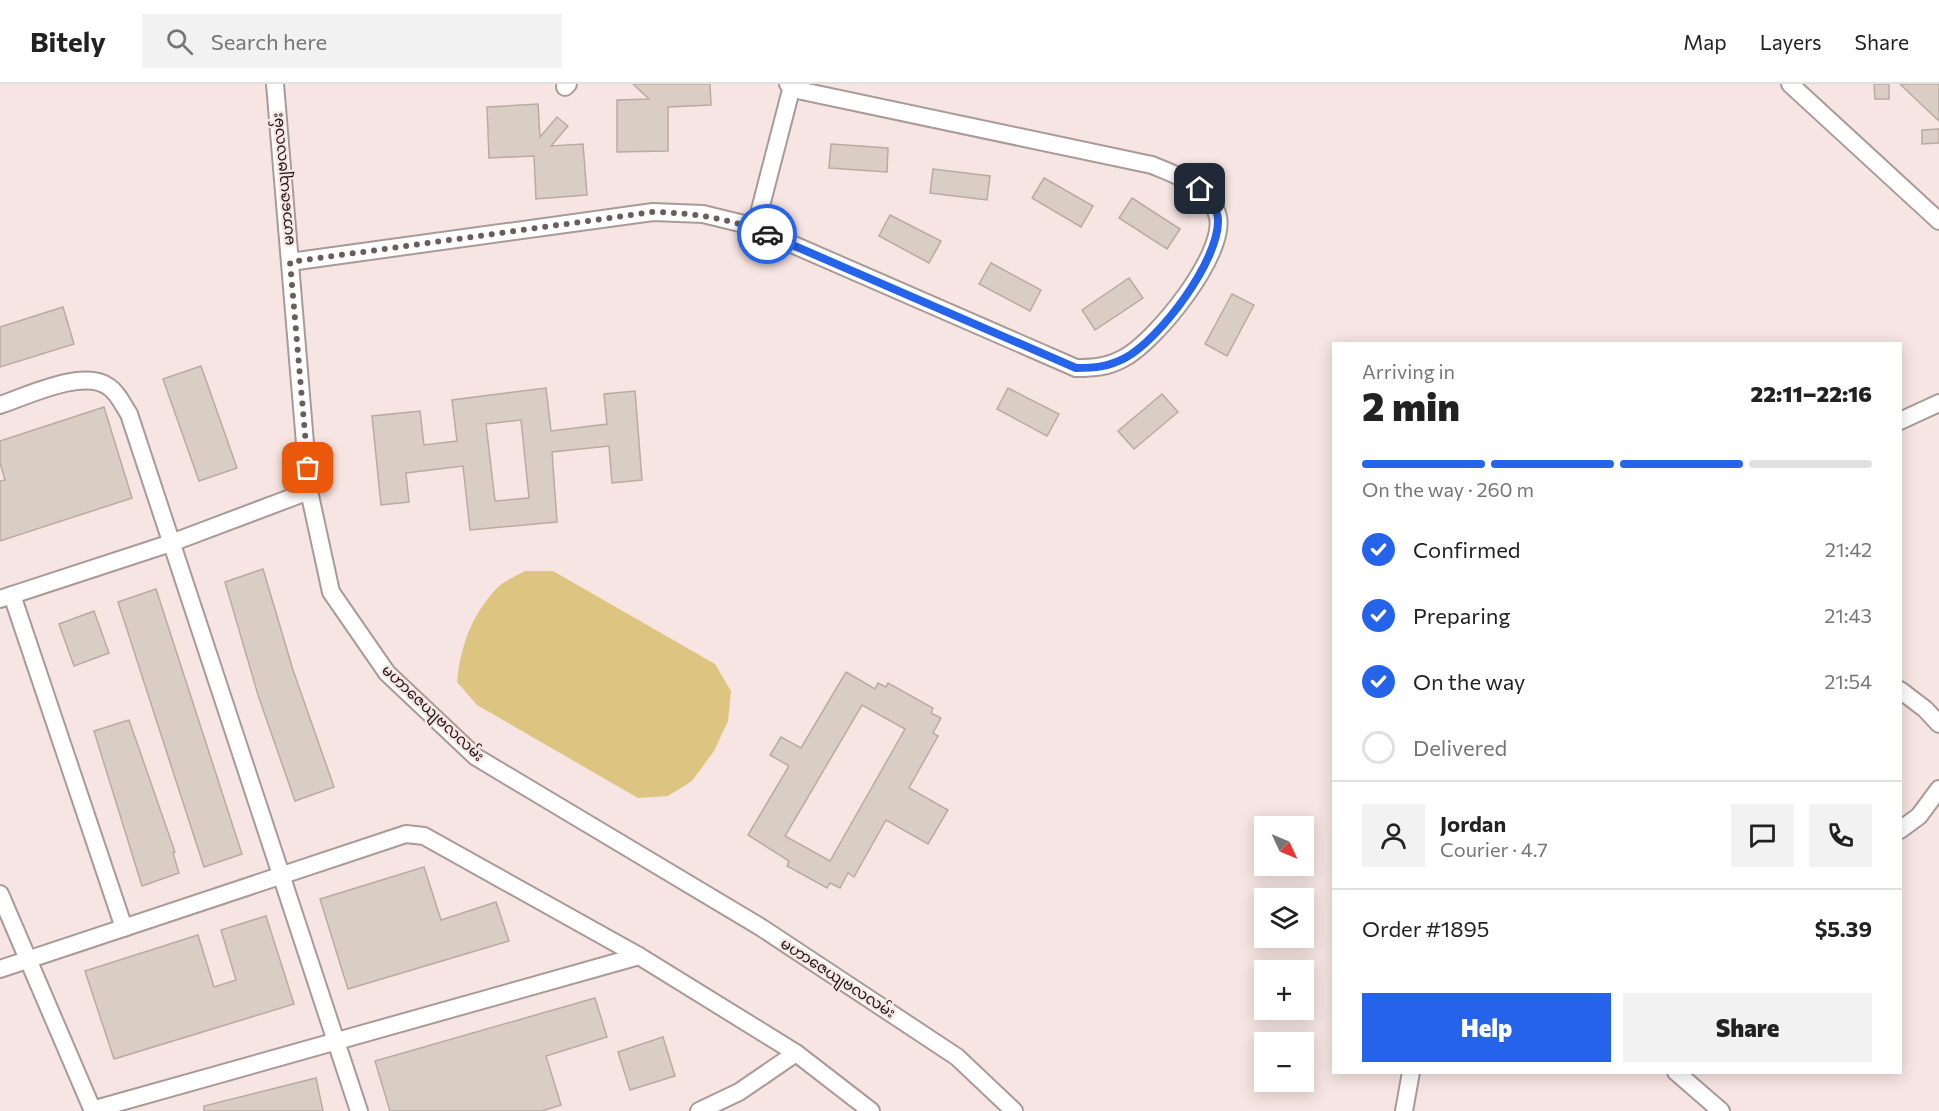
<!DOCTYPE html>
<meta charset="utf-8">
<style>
:root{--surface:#fff;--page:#f2f2f2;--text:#222;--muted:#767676;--line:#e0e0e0;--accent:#2563eb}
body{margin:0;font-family:Commissioner,"Noto Sans Myanmar",sans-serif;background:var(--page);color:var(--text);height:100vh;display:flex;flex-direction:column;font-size:22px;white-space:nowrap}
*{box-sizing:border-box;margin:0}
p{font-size:20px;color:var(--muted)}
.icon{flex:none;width:33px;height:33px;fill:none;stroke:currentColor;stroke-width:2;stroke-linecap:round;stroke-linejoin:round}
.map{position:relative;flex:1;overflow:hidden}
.details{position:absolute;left:1332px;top:258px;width:570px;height:732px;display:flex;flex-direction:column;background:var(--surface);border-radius:0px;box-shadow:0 3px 15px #0003}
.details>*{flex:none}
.needle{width:39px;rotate:134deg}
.buttons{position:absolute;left:1254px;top:732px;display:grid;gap:12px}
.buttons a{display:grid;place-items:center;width:60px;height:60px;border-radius:0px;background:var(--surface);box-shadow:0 3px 15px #0003;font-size:30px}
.pin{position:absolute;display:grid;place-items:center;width:51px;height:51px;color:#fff;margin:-26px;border-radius:12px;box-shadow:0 3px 9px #0006}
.courier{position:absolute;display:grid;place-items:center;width:60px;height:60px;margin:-30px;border:4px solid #2563eb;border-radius:50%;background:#fff;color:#222;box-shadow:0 2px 8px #0007}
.overview em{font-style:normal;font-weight:800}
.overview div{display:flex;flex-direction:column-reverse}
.overview{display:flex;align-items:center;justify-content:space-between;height:102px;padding:0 30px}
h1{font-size:39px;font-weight:800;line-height:45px}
.bar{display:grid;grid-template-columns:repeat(4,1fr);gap:9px 6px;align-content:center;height:72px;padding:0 30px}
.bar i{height:8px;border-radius:4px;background:var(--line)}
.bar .selected{background:var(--accent)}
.bar p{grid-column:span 4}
.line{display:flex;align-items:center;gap:15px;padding:0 30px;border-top:2px solid var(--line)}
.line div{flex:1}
.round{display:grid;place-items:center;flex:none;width:63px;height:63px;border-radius:0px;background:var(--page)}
ol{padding:0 30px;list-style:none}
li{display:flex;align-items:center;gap:18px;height:66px}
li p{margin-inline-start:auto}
li .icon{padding:6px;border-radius:50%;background:var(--accent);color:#fff;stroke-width:4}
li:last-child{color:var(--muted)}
li i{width:33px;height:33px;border:3px solid var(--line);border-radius:50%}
.action{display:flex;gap:12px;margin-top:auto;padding:12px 30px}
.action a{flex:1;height:69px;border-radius:0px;background:var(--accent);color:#fff;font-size:24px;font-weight:800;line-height:69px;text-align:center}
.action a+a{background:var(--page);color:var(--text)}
header{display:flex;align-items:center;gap:36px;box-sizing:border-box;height:84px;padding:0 30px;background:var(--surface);border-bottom:2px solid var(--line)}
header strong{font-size:28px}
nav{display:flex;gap:33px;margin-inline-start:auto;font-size:21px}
.search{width:420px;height:54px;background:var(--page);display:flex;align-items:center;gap:15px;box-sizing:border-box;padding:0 21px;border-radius:0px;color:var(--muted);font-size:22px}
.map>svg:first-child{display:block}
.green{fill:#dec481}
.building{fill:#dacdc3;stroke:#b8aba2;stroke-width:1.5;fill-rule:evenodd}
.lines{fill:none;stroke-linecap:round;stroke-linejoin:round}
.street-casing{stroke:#aa9a97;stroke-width:20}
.street{stroke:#fff;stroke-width:16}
.done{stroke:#695e5d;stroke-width:6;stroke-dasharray:0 10.8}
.route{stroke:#2563eb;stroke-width:8}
.labels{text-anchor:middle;stroke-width:4.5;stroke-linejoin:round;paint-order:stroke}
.street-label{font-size:15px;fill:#1c1615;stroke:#f7e5e3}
</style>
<header>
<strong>Bitely</strong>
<div class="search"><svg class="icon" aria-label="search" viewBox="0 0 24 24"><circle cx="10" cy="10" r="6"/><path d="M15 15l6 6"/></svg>Search here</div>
<nav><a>Map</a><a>Layers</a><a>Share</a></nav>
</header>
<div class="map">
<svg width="1939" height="1027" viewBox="0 0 1939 1027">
<rect width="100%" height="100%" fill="#f7e5e3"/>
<path class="green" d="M525 487H553L715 580 731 607 728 637 714 667 692 697 668 712 638 714 477 621 457 598C461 561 471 532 497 504 504 497 516 492 525 487Z"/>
<g class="building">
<polygon points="633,0 710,0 711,21 668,23 668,67 617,68 617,16 649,15"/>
<polygon points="1874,0 1889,0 1889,15 1875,15"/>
<polygon points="1900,0 1939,0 1939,37 1924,23"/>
<polygon points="538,20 540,53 557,33 568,42 551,62 583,60 587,111 536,115 534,72 489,74 487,23"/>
<polygon points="1939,45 1939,59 1922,60 1922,46"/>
<polygon points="831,60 888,64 887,88 829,84"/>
<polygon points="933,85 990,92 987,116 930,109"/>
<polygon points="1044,94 1093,122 1081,143 1032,114"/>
<polygon points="1132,114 1180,145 1167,165 1119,134"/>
<polygon points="890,131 941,157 929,179 879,152"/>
<polygon points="991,179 1041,206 1030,227 979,200"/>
<polygon points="1129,194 1143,214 1095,246 1082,226"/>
<polygon points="1232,210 1254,221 1227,272 1205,260"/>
<polygon points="63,223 74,260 0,283 0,243"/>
<polygon points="201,282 237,384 199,397 163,295"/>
<path d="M546 304 551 347 607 340 604 310 635 307 642 396 612 399 609 362 552 368 557 438 470 446 463 382 406 389 409 418 381 421 372 332 420 327 424 361 457 357 452 316ZM521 336 529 414 495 417 486 340Z"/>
<polygon points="1008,304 1059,330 1047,352 997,325"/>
<polygon points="1162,310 1178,328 1134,365 1118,347"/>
<polygon points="104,323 132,414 0,457 0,397 5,396 0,379 0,357"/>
<polygon points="263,485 293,586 334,703 295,717 258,611 225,498"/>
<polygon points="156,505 242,770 204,783 118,518"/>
<polygon points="94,527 109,569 74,582 59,540"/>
<path d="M846 588 875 605 878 599 886 603 888 599 933 624 931 629 941 634 933 649 938 652 909 704 948 726 928 760 886 736 854 793 848 789 840 804 830 799 827 804 787 782 789 777 748 751 789 682 770 671 781 653 801 664ZM862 621 905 645 830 777 785 752Z"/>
<polygon points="129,636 175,768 173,769 179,789 142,802 94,647"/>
<polygon points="424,783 441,836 496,818 509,857 348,905 320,815"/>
<polygon points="266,832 294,920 114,975 85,887 198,851 214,903 236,896 221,846"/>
<polygon points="595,914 607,953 546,972 561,1021 542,1027 390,1027 375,977"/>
<polygon points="663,953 675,992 630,1006 618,968"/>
<polygon points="316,994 323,1027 204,1027 204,1022"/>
</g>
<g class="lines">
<g class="street-casing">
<g id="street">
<polyline points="275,0 309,407 331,508 387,589 476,673 762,844 957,973 1014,1027"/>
<polyline points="1790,0 1939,137"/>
<polyline points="565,3 568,0"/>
<polyline points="755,145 792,2"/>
<path d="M290 178 653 128 703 130 748 141 1076 284C1094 284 1108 283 1124 274 1156 257 1226 170 1218 133 1211 102 1178 92 1152 81L802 7 788 0"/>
<path d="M0 321C27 312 84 284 109 303 118 309 123 321 129 330L359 1027"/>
<polyline points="1900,337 1939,319"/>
<polyline points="12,511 124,844"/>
<polyline points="0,515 171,459 309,407"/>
<polyline points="1900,606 1925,625 1939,640"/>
<polyline points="1900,746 1919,732 1939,705"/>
<polyline points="0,810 93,1027"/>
<polyline points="0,885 406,750 424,752 639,872 796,969 871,1027"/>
<polyline points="1676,988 1721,1027"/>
<polyline points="92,1026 639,872"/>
<polyline points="699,1027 739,1008 796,969"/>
<polyline points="1404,1027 1411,988"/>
</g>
</g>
<use href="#street" class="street"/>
</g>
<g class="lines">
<path class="done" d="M308 384 290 178 653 128C693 129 729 134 767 150"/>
<path class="route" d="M767 150 1076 284C1094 284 1108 283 1125 274 1160 255 1219 177 1218 136 1218 125 1208 113 1200 105"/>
</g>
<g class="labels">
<g class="street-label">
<text transform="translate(283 95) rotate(-95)" y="5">မဟာဇေယျဗလလမ်း</text>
<text transform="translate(433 629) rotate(43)" y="5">မဟာဇေယျဗလလမ်း</text>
<text transform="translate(838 894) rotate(33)" y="5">မဟာဇေယျဗလလမ်း</text>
</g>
</g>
</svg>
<div class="buttons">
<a><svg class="needle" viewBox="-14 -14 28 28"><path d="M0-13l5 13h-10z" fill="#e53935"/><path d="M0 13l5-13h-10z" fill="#767676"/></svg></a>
<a><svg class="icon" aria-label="layers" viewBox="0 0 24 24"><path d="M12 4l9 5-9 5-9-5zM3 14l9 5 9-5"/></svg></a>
<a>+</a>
<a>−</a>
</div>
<div class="pin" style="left:308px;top:384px;background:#ea580c"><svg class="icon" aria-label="bag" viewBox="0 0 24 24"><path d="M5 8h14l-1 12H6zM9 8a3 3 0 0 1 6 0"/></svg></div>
<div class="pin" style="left:1200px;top:105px;background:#1f2937"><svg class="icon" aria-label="home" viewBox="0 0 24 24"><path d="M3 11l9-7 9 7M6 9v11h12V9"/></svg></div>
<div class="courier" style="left:767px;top:150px"><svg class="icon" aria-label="car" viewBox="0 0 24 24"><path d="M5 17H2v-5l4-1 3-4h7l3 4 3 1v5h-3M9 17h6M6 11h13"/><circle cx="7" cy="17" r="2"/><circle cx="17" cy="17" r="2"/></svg></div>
<section class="details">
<div class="overview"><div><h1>2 min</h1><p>Arriving in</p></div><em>22:11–22:16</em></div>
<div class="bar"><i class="selected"></i><i class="selected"></i><i class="selected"></i><i></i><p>On the way · 260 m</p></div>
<ol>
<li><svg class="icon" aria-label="check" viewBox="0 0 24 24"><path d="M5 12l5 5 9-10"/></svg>Confirmed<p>21:42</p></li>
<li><svg class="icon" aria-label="check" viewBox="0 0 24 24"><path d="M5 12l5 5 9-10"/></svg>Preparing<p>21:43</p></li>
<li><svg class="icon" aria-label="check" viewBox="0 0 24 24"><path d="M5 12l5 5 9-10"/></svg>On the way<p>21:54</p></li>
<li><i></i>Delivered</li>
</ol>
<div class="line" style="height:108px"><a class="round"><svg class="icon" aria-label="person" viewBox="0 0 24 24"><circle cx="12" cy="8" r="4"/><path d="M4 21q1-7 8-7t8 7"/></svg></a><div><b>Jordan</b><p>Courier · 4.7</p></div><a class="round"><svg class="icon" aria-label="chat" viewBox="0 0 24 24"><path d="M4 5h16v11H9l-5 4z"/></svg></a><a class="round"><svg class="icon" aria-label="phone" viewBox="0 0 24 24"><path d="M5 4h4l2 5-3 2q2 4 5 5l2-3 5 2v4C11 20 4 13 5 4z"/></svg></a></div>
<div class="line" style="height:78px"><div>Order #1895</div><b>$5.39</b></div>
<div class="action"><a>Help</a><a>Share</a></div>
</section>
</div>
